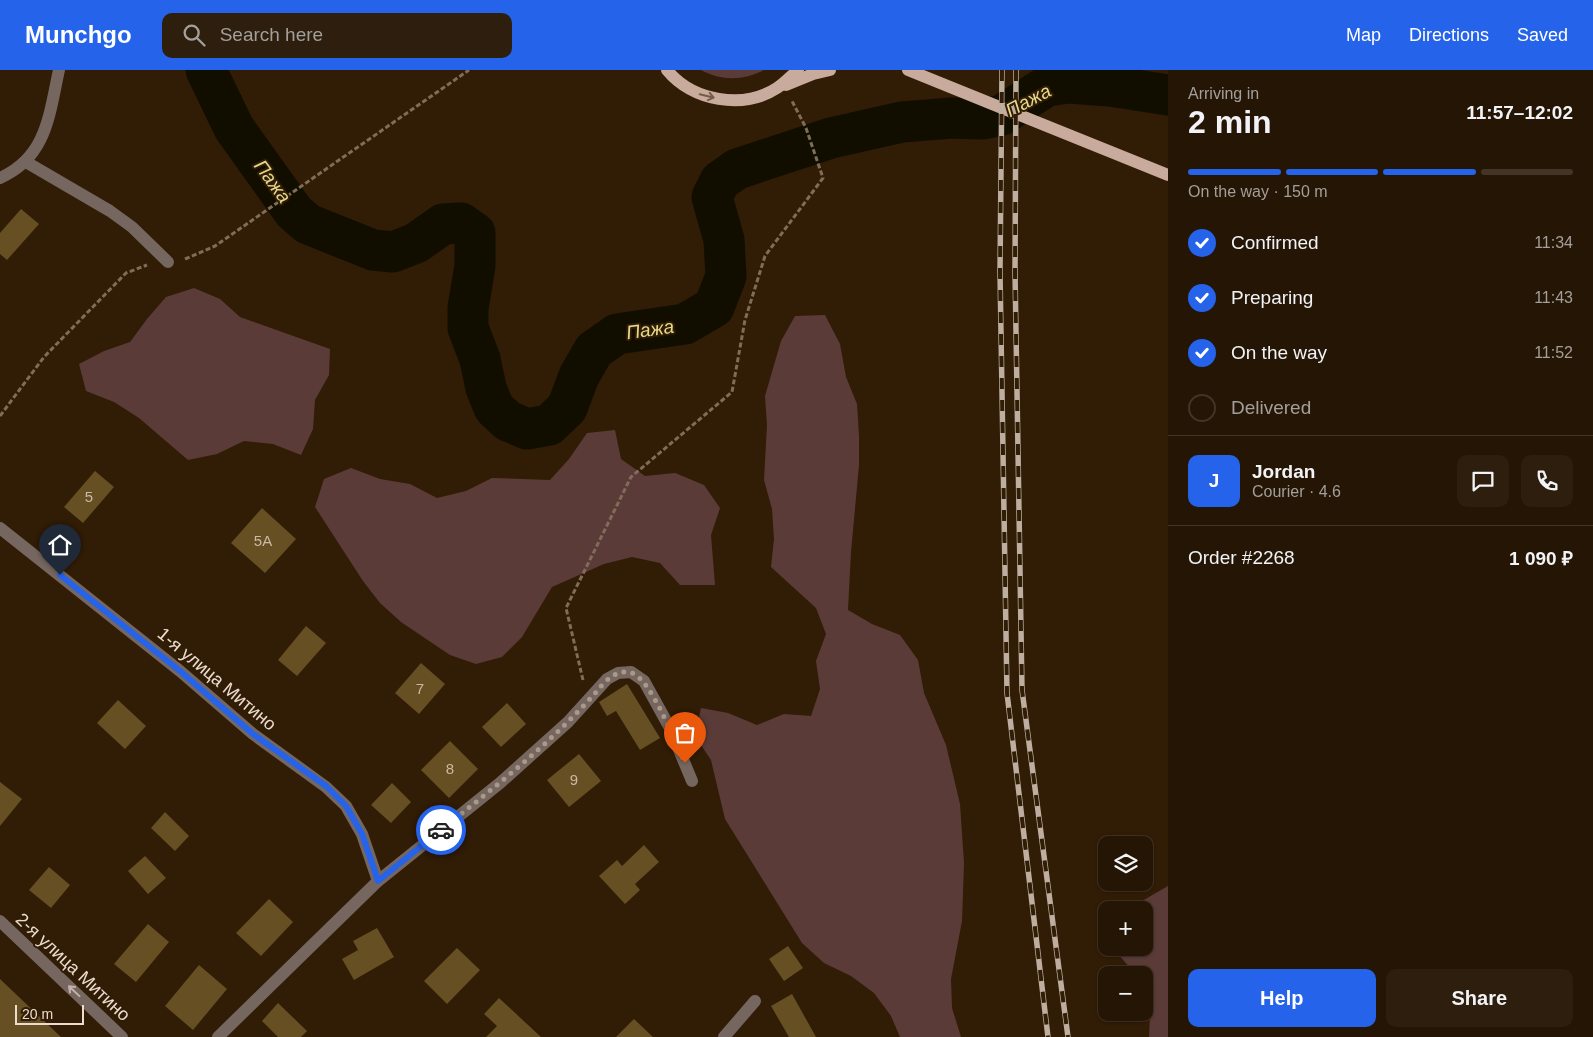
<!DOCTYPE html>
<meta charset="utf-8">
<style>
:root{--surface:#251504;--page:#2d1e0e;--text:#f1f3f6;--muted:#a39f9a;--line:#423426;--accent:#2563eb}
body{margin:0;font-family:Arial,sans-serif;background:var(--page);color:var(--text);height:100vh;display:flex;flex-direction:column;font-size:19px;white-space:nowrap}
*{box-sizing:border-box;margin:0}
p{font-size:16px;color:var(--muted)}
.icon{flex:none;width:28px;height:28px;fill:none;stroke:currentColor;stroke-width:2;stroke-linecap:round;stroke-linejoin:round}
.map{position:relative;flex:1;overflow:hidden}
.panel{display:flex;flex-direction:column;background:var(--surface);width:425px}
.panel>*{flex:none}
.controls{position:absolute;left:1098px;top:766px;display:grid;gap:10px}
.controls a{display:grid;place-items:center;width:55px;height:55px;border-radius:10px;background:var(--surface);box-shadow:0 1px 4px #0004,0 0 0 1px var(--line);font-size:25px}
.scale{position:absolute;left:15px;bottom:12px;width:69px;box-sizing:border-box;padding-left:5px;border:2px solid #ebdccf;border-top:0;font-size:14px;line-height:18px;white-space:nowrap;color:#ebdccf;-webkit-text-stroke:4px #311c05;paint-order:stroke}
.pin{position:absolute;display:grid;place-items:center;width:42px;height:42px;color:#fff;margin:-51px -21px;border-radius:50% 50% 50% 0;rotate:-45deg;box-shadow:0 0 5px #0007}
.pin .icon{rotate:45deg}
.courier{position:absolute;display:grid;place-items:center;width:50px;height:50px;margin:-25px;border:4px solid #2563eb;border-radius:50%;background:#fff;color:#222;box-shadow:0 1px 6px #0007}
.headline em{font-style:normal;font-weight:700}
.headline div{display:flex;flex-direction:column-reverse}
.headline{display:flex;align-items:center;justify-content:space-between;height:85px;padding:0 20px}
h1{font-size:32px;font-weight:700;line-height:38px}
.bar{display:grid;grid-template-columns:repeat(4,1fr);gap:8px 5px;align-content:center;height:60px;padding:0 20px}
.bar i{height:6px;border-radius:4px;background:var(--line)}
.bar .on{background:var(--accent)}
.bar p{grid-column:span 4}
.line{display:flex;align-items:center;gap:12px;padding:0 20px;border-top:1px solid var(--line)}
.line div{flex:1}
.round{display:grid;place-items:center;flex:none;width:52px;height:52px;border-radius:10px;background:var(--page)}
ol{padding:0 20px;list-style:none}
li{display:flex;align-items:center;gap:15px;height:55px}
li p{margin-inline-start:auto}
li .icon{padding:5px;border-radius:50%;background:var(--accent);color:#fff;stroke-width:4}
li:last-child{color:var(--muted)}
li i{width:28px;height:28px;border:2px solid var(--line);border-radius:50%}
.button{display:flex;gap:10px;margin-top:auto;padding:10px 20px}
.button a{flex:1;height:58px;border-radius:10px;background:var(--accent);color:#fff;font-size:20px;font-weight:700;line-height:58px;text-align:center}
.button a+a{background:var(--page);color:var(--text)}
header{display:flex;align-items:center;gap:30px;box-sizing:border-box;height:70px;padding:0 25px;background:var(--accent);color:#fff}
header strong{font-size:24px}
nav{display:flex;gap:28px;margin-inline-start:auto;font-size:18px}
.search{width:350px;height:45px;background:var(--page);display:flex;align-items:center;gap:12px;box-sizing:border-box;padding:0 18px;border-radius:10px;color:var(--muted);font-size:19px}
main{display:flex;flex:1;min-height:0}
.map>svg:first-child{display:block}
.green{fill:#5b3b38}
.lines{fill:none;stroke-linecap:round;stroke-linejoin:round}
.river{stroke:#110e00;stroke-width:41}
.building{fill:#664f22}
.path{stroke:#7f6c59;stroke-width:3;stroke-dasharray:5 2.5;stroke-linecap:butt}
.minor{stroke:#75665f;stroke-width:12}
.major{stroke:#c9ab9d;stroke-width:12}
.rail-casing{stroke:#beae9f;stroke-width:5.5}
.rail{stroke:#311c05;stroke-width:4;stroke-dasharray:11;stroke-linecap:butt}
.oneway{stroke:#755c49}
.oneway2{stroke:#c2b3a8}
.done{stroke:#a98;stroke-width:5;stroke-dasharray:0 9}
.route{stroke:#2563eb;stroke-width:6}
.labels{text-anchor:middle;stroke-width:4;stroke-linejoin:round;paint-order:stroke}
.number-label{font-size:15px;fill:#cab9a4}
.street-label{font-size:18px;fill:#ebdccf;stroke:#311c05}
.water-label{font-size:19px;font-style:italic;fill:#e4da8b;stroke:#311c05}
</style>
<header>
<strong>Munchgo</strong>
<div class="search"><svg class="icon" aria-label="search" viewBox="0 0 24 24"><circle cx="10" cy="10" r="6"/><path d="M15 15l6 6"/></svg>Search here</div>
<nav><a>Map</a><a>Directions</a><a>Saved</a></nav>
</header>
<main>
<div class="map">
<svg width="1168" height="967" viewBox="0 0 1168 967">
<rect width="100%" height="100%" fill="#311c05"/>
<g class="green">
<path d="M701 0H764C743 11 721 11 701 0Z"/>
<polygon points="194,218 220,229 240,247 330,279 329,305 315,330 313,359 301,385 273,374 244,371 217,384 188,390 139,348 114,332 86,321 79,294 104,281 130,272 147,249 166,227"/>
<polygon points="825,245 840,274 846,307 857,334 859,366 859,395 851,482 848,540 872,554 900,565 918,590 924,623 946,675 960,734 964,793 962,851 951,909 952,938 961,967 900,967 891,946 874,923 851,906 824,893 802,873 725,749 711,690 695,666 701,638 728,643 757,655 784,644 811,646 820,619 816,591 826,564 816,538 771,497 774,469 772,439 764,410 767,355 765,326 781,271 795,246"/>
<polygon points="615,360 621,389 645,406 675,403 704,415 720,438 711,465 715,515 680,515 660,493 632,487 604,494 552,517 522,567 502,587 476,594 450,585 401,552 380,533 363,511 315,437 324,409 351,398 380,409 410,414 437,428 466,421 492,408 550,410 569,389 587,363"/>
<polygon points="1168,816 1168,967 1149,967 1151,923 1144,915 1144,905 1136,905 1113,878 1144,878 1144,840 1117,840 1142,831"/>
</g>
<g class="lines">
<polyline class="river" points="206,0 234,58 294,142 308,154 373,180 393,182 416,173 443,154 461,153 475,163 475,196 468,238 468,258 480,289 486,318 494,338 508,351 527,359 549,355 567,338 579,306 594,280 617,264 685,254 714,237 726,206 724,170 712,127 720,111 737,99 831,68 902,52 952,48 983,49 1002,45 1047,16 1069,13 1110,16 1168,25"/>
</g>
<g class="building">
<polygon points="21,139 39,154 7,190 0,184 0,163"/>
<polygon points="95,401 114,417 83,453 64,437"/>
<polygon points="262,438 296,469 265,503 231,473"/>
<polygon points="306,556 326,573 297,606 278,590"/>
<polygon points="421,593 445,614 419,644 395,623"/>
<polygon points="627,614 660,668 640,680 616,641 607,646 599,632"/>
<polygon points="118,630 146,656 125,679 97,653"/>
<polygon points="507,633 526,654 501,677 482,657"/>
<polygon points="450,671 478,699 449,728 421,700"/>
<polygon points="579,684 601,711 569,737 547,710"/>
<polygon points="0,712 22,729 0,756"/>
<polygon points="392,713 411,732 391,753 371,735"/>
<polygon points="165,742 189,766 175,781 151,758"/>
<polygon points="644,775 659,792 635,814 640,820 625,834 599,806 617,790 622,796"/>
<polygon points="145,786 166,808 148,824 128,801"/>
<polygon points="49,797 70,815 51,838 29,820"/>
<polygon points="269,829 293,852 261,886 236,863"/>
<polygon points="148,854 169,872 136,912 114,894"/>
<polygon points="377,858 394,887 354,910 342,889 358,880 353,871"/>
<polygon points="788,876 803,898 784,911 769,889"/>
<polygon points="457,878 480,900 447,934 424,911"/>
<polygon points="199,895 227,919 193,960 165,936"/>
<polygon points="0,909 61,967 0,967"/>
<polygon points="792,924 816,967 789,967 771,936"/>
<polygon points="499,928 541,967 486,967 497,956 484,944"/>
<polygon points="278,933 307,961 301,967 278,967 262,951"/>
<polygon points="634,949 653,967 616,967"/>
</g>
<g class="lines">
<g class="path">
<polyline points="185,189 215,176 469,0"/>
<polyline points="0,346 44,287 126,203 147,195"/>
<polyline points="583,610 566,538 631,407 732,322 745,250 765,186 823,108 806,58 792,31"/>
</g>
<g class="minor">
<polyline points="26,92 110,141 132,157 168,192"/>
<path d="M0 108C47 87 49 45 59 0"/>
<polyline points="0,458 180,601 253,664 326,717 346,736 362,764 378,811"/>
<polyline points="0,851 122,967"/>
<polyline points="218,967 378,811 500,713 568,652 607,609 618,603 631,602 644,611 670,658 692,711"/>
<polyline points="724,967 755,931"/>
</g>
<g class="major">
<path d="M667 0C692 31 743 40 777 18 785 13 791 6 798 0"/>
<polyline points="908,0 1168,105"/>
<polyline points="786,15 813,4 830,0"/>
</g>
<g class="rail-casing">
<g id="rail">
<polyline points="1002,0 1000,202 1007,623 1048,967"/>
<polyline points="1016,0 1015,202 1022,620 1068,967"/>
</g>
</g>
<use href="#rail" class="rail"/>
</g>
<defs><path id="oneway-shaft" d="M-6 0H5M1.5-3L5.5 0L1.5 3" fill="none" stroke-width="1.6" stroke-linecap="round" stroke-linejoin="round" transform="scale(1.25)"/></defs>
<use class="oneway" href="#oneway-shaft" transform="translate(707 26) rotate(14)"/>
<use class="oneway2" href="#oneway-shaft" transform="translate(74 921) rotate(-137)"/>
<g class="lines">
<path class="done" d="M441 760C495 717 551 673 597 621 605 611 617 598 632 603 651 609 676 674 685 693"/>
<polyline class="route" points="60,505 180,601 253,664 326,716 346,736 362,764 378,811 441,760"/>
</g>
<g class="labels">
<g class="number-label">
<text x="89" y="432">5</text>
<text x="263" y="476">5А</text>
<text x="420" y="624">7</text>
<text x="450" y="704">8</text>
<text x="574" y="715">9</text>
</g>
<g class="street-label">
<text transform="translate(217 609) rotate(40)" y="6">1-я улица Митино</text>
<text transform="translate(73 897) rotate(43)" y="6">2-я улица Митино</text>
</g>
<g class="water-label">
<text transform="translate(1028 30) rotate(-28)" y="7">Пажа</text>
<text transform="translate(273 111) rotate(54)" y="7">Пажа</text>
<text transform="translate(650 259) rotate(-8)" y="7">Пажа</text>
</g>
</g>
</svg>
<div class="controls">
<a><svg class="icon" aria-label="layers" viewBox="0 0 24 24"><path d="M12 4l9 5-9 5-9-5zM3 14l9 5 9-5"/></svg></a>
<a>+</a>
<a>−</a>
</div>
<div class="scale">20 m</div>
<div class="pin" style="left:685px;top:693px;background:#ea580c"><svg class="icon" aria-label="bag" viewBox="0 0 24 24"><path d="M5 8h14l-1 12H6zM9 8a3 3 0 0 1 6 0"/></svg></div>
<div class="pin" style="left:60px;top:505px;background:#1f2937"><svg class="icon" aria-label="home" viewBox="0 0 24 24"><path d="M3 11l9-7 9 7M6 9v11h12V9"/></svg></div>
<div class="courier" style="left:441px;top:760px"><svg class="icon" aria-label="car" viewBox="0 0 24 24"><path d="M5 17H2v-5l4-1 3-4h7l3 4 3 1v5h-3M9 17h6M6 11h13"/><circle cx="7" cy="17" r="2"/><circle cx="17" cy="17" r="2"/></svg></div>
</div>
<section class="panel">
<div class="headline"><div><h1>2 min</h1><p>Arriving in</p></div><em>11:57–12:02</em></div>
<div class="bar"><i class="on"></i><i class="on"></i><i class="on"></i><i></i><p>On the way · 150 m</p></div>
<ol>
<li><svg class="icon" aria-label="check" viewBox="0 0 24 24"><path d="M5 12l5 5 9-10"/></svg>Confirmed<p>11:34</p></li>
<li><svg class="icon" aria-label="check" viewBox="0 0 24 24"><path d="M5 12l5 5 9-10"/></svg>Preparing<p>11:43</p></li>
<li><svg class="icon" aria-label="check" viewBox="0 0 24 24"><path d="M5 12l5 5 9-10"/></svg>On the way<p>11:52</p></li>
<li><i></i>Delivered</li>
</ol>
<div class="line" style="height:90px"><b class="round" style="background:var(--accent);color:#fff">J</b><div><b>Jordan</b><p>Courier · 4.6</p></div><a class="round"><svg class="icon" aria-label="chat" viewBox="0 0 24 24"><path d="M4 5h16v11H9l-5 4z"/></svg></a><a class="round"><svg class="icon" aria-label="phone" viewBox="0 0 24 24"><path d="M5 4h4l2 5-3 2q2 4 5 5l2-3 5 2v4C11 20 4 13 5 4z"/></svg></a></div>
<div class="line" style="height:65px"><div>Order #2268</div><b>1 090 ₽</b></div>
<div class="button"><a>Help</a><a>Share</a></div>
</section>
</main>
